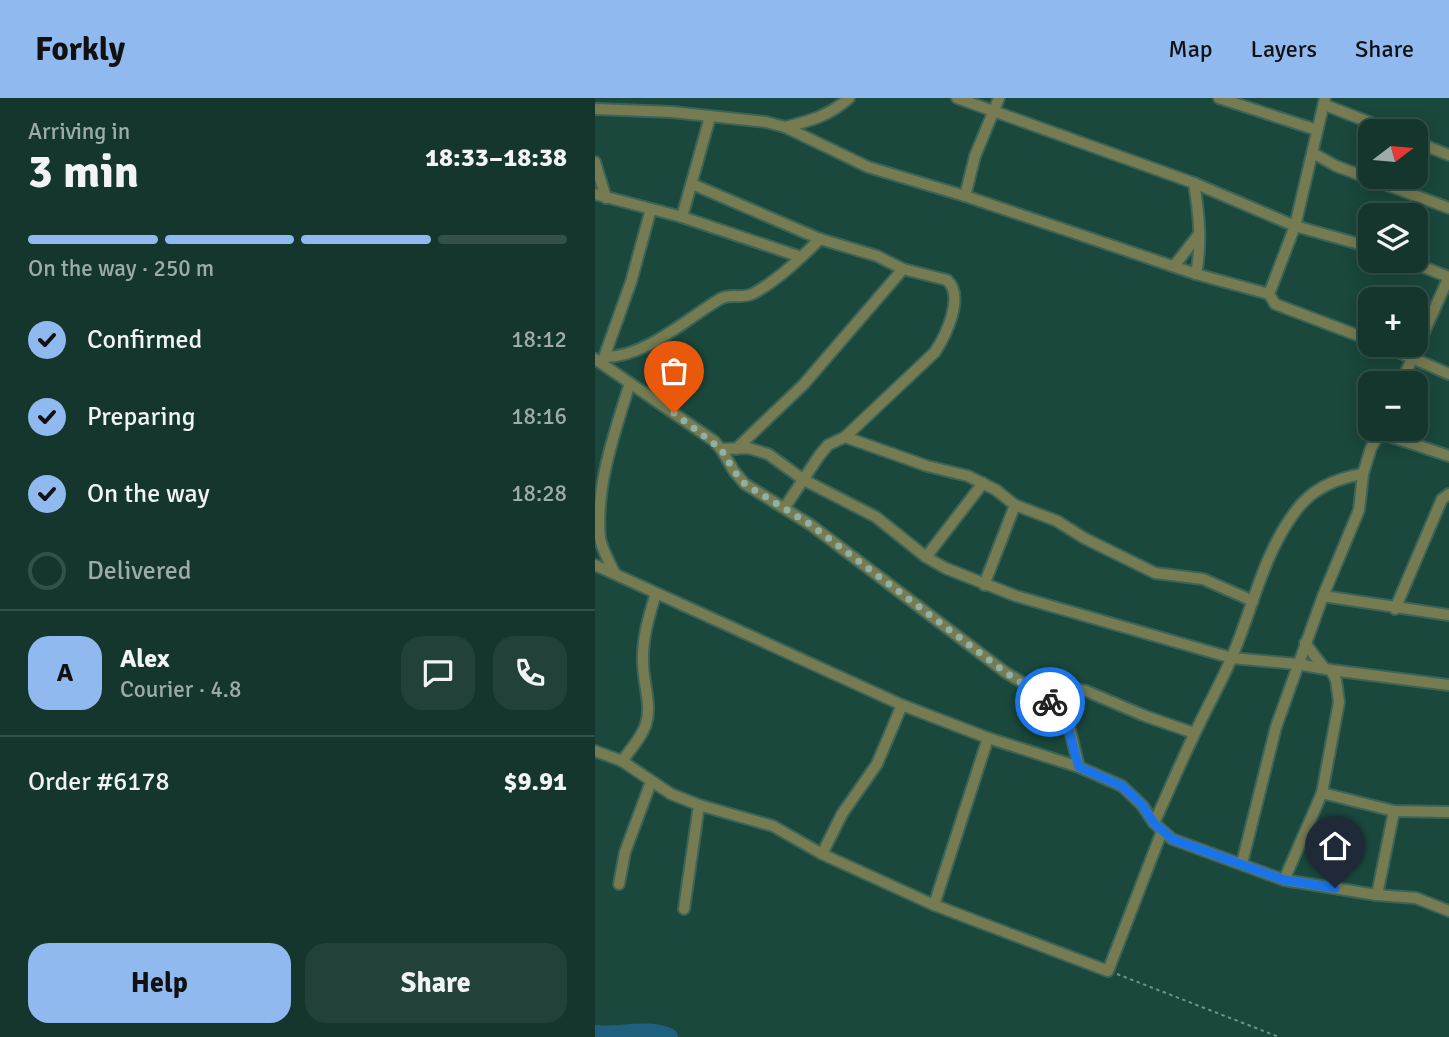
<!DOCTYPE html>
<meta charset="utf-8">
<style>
:root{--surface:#14362d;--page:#214139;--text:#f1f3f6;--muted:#9dabaa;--line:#335049;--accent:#90b9f0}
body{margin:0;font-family:Signika,sans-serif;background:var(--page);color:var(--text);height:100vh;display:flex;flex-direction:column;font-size:26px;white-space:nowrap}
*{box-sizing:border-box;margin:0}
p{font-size:23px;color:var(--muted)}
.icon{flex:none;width:38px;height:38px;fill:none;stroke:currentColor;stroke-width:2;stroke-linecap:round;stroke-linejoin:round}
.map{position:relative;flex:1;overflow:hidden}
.sheet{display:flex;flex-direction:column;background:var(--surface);width:595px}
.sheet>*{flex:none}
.needle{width:46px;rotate:74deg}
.controls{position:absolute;left:763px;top:21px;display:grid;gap:14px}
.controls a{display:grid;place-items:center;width:70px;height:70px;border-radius:14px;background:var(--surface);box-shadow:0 4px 18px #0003,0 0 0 2px var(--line);font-size:35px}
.pin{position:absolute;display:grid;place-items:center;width:60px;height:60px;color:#fff;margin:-72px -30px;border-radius:50% 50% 50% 0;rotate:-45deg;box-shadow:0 0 7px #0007}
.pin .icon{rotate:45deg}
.courier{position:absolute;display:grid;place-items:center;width:70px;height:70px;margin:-35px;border:5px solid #1a73e8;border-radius:50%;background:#fff;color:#222;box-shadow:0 2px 9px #0007}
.summary em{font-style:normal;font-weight:700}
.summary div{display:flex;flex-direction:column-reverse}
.summary{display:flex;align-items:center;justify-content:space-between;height:119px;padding:0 28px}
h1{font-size:46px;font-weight:700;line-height:52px}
.bar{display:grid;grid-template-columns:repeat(4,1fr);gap:10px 7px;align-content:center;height:84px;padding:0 28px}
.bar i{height:9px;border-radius:5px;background:var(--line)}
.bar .on{background:var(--accent)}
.bar p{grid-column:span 4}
.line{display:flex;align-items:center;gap:18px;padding:0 28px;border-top:2px solid var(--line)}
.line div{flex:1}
.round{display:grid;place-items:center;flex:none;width:74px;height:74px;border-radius:21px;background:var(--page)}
ol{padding:0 28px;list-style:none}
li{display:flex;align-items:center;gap:21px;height:77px}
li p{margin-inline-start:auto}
li .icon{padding:7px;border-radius:50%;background:var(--accent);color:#111;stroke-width:4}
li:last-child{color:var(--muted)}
li i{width:38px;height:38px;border:4px solid var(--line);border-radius:50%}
.button{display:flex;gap:14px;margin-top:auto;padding:14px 28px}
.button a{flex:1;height:80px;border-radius:21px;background:var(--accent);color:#111;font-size:28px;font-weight:700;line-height:80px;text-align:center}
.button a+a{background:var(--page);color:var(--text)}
header{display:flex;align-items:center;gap:42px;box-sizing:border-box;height:98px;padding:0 35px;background:var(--accent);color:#111}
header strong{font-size:33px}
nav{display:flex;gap:38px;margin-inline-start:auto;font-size:24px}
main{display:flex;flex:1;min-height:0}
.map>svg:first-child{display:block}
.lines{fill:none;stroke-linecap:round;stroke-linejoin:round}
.river{stroke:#1f607e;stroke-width:18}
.minor-casing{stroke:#3b6459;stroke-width:14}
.path{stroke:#6f9288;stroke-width:2;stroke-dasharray:3.5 3.5;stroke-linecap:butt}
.minor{stroke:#777b51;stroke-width:10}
.done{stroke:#90afa5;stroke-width:7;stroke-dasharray:0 12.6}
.route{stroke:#1a73e8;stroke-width:9}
</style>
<header>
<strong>Forkly</strong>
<nav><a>Map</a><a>Layers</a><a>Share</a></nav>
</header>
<main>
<section class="sheet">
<div class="summary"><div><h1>3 min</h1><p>Arriving in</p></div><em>18:33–18:38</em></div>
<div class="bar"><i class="on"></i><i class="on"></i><i class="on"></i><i></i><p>On the way · 250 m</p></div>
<ol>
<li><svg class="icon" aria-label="check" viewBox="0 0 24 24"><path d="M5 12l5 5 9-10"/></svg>Confirmed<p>18:12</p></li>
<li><svg class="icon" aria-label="check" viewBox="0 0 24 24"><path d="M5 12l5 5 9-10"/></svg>Preparing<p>18:16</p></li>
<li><svg class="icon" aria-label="check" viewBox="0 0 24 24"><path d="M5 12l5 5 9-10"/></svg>On the way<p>18:28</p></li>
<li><i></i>Delivered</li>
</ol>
<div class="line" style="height:126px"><b class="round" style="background:var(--accent);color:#111">A</b><div><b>Alex</b><p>Courier · 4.8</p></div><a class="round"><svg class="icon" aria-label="chat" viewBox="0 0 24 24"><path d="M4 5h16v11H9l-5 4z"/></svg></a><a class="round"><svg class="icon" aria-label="phone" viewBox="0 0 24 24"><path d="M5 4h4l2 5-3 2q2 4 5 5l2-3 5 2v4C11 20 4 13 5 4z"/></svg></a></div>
<div class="line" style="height:91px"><div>Order #6178</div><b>$9.91</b></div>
<div class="button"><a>Help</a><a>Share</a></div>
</section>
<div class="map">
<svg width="854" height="939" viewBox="0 0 854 939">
<rect width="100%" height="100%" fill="#1a483c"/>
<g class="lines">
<path class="river" d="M0 936C25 939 51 929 74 939"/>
<g class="minor-casing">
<g id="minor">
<polyline points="362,0 599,85 700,128 775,149"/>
<polyline points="624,0 722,32"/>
<polyline points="730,0 700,128 674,196 680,206 775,242"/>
<polyline points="730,7 797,33"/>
<polyline points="0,11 77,14 171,24 190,29 273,69 370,98 601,176 674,196"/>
<path d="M190 29C215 23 234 18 254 0"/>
<polyline points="821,44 854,57"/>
<polyline points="718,55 741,68 854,110"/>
<polyline points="0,64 11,100"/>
<path d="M599 85C604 116 607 145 601 176"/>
<path d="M97 86 225 141 282 158 308 171 352 182C370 198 351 237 340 254L250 339 233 347 224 358 190 409"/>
<polyline points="0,96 87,119 206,159"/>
<polyline points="370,98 380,58 404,0"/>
<polyline points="87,119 115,19"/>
<polyline points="813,163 854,179"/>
<polyline points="579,168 604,136"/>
<polyline points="787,247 854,276"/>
<path d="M10 259C51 259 91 221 125 201 136 195 146 201 157 196 180 185 207 159 225 141"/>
<polyline points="0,261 119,343 126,351 139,373 150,386 216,427 410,574 435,589 466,613 473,624 484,669"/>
<polyline points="7,265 36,184 56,111"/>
<polyline points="806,285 854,179"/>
<polyline points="785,335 854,358"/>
<polyline points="250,339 332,368 373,378 401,392 420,407 462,423 489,440 560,475 608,481 658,503"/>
<polyline points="126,351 153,350 173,356 209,382 281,419 331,459 350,470 421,498 637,560 702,566 736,572 854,587"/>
<polyline points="141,351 209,286 308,171"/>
<polyline points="331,459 388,385"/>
<polyline points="0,467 307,607 393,640 484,669 527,688 547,707 559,725 577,741 689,782 782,797 821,800 854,813"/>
<path d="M20 476C15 465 7 452 5 440 0 389 20 333 35 285"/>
<polyline points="389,487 420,407"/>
<polyline points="728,498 854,517"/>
<polyline points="800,511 847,401 854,396"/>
<polyline points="710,545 729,570"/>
<polyline points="435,589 462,588 491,593 550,618 599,635"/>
<polyline points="0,653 27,663 76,696 104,707 178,728 227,756 339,807 513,873 567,733"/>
<path d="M27 663C35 652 47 639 51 626 57 607 48 584 48 565 47 540 54 518 61 495"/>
<polyline points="727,695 799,713 854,714"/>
<path d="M559 725C573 695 586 663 601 633 612 609 626 585 636 561 657 513 668 456 700 414 716 391 742 380 768 376"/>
<polyline points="227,756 247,716 282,666 307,607"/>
<polyline points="647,765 681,629 728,498 764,412 768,376 776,350 787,331"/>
<polyline points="689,782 727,695 744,604 741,582 736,572"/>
<polyline points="24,786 30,754 56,684"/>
<polyline points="782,797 799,713"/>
<polyline points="339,807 393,640"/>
<polyline points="89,811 104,707"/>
</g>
</g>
<polyline class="path" points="522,876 684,939"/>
<use href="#minor" class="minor"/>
</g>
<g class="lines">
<polyline class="done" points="79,315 126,351 139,373 150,386 216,427 410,574 455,604"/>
<path class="route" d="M455 604C477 623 475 643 484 669L527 688 547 707 559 725 577 741 689 782 740 790"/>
</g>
</svg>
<div class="controls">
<a><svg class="needle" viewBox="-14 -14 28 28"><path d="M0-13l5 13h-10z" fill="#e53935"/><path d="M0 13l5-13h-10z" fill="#9dabaa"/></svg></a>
<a><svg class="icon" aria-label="layers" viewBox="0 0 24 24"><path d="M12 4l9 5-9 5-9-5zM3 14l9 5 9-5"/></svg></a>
<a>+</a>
<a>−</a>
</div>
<div class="pin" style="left:79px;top:315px;background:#ea580c"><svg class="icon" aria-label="bag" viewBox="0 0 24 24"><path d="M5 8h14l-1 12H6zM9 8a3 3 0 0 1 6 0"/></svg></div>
<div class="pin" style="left:740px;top:790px;background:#1f2937"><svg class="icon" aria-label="home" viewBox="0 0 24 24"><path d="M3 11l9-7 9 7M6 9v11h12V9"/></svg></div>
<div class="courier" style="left:455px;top:604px"><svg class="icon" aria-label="bike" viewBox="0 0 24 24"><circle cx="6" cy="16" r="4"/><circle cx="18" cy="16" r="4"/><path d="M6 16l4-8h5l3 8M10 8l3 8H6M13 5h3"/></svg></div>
</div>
</main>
